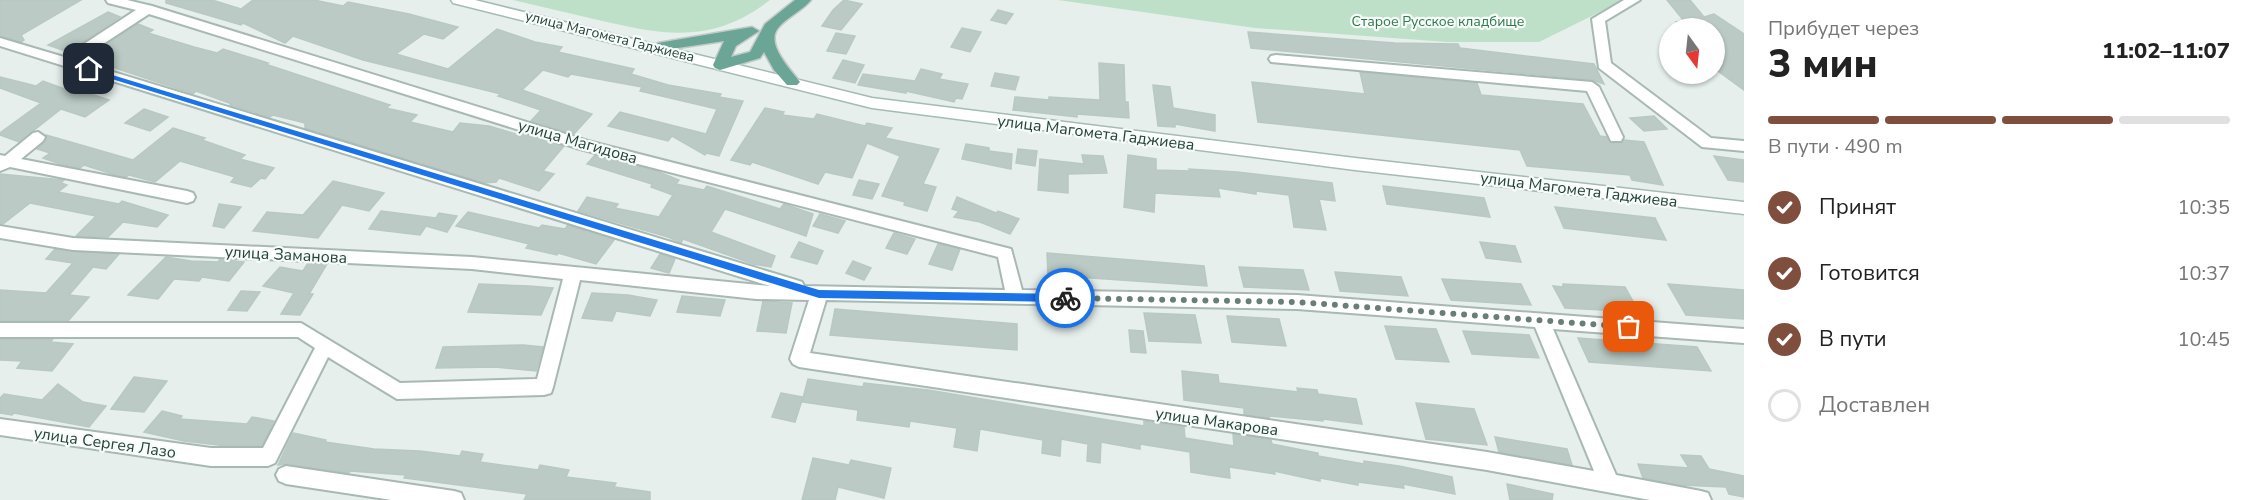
<!DOCTYPE html>
<html lang="ru">
<meta charset="utf-8">
<style>
:root{--surface:#fff;--page:#f2f2f2;--text:#222;--muted:#767676;--line:#e0e0e0;--accent:#804e3d}
body{margin:0;font-family:"Nunito Sans",sans-serif;background:var(--page);color:var(--text);height:100vh;display:flex;flex-direction:column;font-size:22px;white-space:nowrap}
*{box-sizing:border-box;margin:0}
p{font-size:20px;color:var(--muted)}
.icon{flex:none;width:33px;height:33px;fill:none;stroke:currentColor;stroke-width:2;stroke-linecap:round;stroke-linejoin:round}
.map{position:relative;flex:1;overflow:hidden}
.sheet{display:flex;flex-direction:column;background:var(--surface);width:510px}
.sheet>*{flex:none}
.needle{width:39px;rotate:165deg}
.fabs{position:absolute;left:1659px;top:18px;display:grid;gap:12px}
.fabs a{display:grid;place-items:center;width:66px;height:66px;border-radius:50%;background:var(--surface);box-shadow:0 2px 4px #0004;font-size:30px}
.pin{position:absolute;display:grid;place-items:center;width:51px;height:51px;color:#fff;margin:-26px;border-radius:12px;box-shadow:0 3px 9px #0006}
.courier{position:absolute;display:grid;place-items:center;width:60px;height:60px;margin:-30px;border:4px solid #1a73e8;border-radius:50%;background:#fff;color:#222;box-shadow:0 2px 8px #0007}
.overview em{font-style:normal;font-weight:800}
.overview div{display:flex;flex-direction:column-reverse}
.overview{display:flex;align-items:center;justify-content:space-between;height:102px;padding:0 24px}
h1{font-size:39px;font-weight:800;line-height:45px}
.bar{display:grid;grid-template-columns:repeat(4,1fr);gap:9px 6px;align-content:center;height:72px;padding:0 24px}
.bar i{height:8px;border-radius:4px;background:var(--line)}
.bar .active{background:var(--accent)}
.bar p{grid-column:span 4}
ol{padding:0 24px;list-style:none}
li{display:flex;align-items:center;gap:18px;height:66px}
li p{margin-inline-start:auto}
li .icon{padding:6px;border-radius:50%;background:var(--accent);color:#fff;stroke-width:4}
li:last-child{color:var(--muted)}
li i{width:33px;height:33px;border:3px solid var(--line);border-radius:50%}
main{display:flex;flex:1;min-height:0}
.map>svg:first-child{display:block}
.green{fill:#bfe0c8}
.building{fill:#bbcac4;stroke:#b8c9c2;stroke-width:1.5}
.lines{fill:none;stroke-linecap:round;stroke-linejoin:round}
.street-casing{stroke:#a8b8b2;stroke-width:4}
.secondary-casing{stroke:#a4bbb3;stroke-width:3}
.primary-casing{stroke:#c2cac8;stroke-width:3}
.street{fill:#fff;fill-rule:evenodd}
.secondary{fill:#fff;fill-rule:evenodd}
.primary{fill:#6aa596;fill-rule:evenodd}
.route{fill:#1a73e8}
.done{stroke:#687f78;stroke-width:6;stroke-dasharray:0 10.8}
.labels{text-anchor:middle;stroke-width:4.5;stroke-linejoin:round;paint-order:stroke}
.far-park-label{font-size:14px;fill:#2d7a4b;stroke:#f7fbf9}
.far-street-label{font-size:14px;fill:#24423a;stroke:#f7fbf9}
.street-label{font-size:16px;fill:#24423a;stroke:#f7fbf9}
</style>
<main>
<div class="map">
<svg width="1744" height="500" viewBox="0 0 1744 500">
<rect width="100%" height="100%" fill="#e6efeb"/>
<g class="green">
<path d="M513 0H770C713 45 663 35 598 20 570 13 541 7 513 0Z"/>
<polygon points="1058,0 1624,0 1539,42 1447,42 1255,28"/>
</g>
<g class="building">
<polygon points="0,0 81,0 21,35 24,40 21,42 0,36"/>
<polygon points="166,0 212,0 241,9 253,0 314,0 343,6 348,2 409,14 458,27 443,39 424,34 396,54 448,69 497,29 535,42 562,47 558,52 634,69 631,74 668,85 721,94 719,97 743,101 719,156 706,153 705,155 672,136 668,141 608,126 620,112 706,134 717,109 640,91 642,87 571,74 568,77 543,70 522,90 592,114 574,134 531,121 541,110 498,96 501,94 363,60 293,36 285,43 243,23 241,25 166,3"/>
<polygon points="844,0 862,4 841,30 822,26 833,10"/>
<polygon points="1667,0 1690,0 1704,17 1714,14 1744,34 1744,90 1714,68 1714,28 1677,28 1676,22 1684,21"/>
<polygon points="998,10 1013,14 1006,24 991,20"/>
<polygon points="108,12 120,17 68,52 48,45"/>
<polygon points="138,24 153,30 148,33 194,47 217,53 223,49 268,63 265,64 390,105 386,108 417,115 410,122 453,132 460,123 489,126 519,135 521,133 564,146 543,171 554,174 539,191 499,178 496,182 484,183 308,129 305,128 305,123 273,115 270,117 230,105 232,104 196,91 193,94 85,58"/>
<polygon points="962,28 981,32 970,52 951,47"/>
<polygon points="1248,32 1395,43 1458,44 1460,48 1594,64 1604,84 1592,80 1251,48"/>
<polygon points="836,33 855,36 846,54 827,51"/>
<polygon points="843,60 864,65 855,83 833,78"/>
<polygon points="1099,63 1124,65 1125,102 1128,102 1129,118 1077,114 1077,117 1013,110 1015,97 1049,100 1049,97 1100,100"/>
<polygon points="921,69 942,74 939,79 968,84 962,99 956,98 954,102 906,91 906,93 858,85 863,74 915,81"/>
<polygon points="1360,72 1477,83 1481,95 1583,104 1600,136 1607,137 1611,143 1621,143 1624,140 1644,142 1663,185 1632,180 1630,175 1527,166 1520,150 1258,122 1252,82 1365,94"/>
<polygon points="995,73 1019,77 1015,90 991,86"/>
<polygon points="0,77 36,86 43,81 81,95 85,92 109,100 85,117 61,109 19,142 0,135 0,133 41,103 0,88"/>
<polygon points="1153,85 1170,87 1173,108 1215,115 1215,131 1175,124 1175,127 1158,126"/>
<polygon points="765,108 784,112 782,115 814,119 817,114 865,126 867,123 892,128 885,138 939,149 923,184 936,187 927,211 904,205 905,202 882,196 900,156 867,143 852,178 825,172 818,184 752,162 750,165 731,160"/>
<polygon points="144,109 168,117 150,131 125,123"/>
<polygon points="1654,116 1667,129 1644,131 1630,118"/>
<polygon points="173,128 205,138 202,140 245,155 240,159 274,168 265,179 261,178 251,187 231,182 235,177 180,161 155,182 129,175 126,177 112,174 84,165 80,168 60,164 43,158 50,153 37,149 45,142 46,135 133,160"/>
<polygon points="966,144 989,148 989,151 1012,154 1011,169 962,159"/>
<polygon points="1018,149 1037,151 1035,166 1016,163"/>
<polygon points="595,155 654,170 679,180 676,184 704,190 707,186 780,209 784,204 813,214 806,236 725,209 711,232 775,256 771,267 753,264 683,239 681,243 668,237 578,211 587,197 618,204 615,208 659,217 673,195 651,187 652,184 587,164"/>
<polygon points="1082,155 1103,156 1107,173 1068,174 1068,193 1038,190 1040,159 1084,164"/>
<polygon points="1128,155 1156,159 1156,170 1190,171 1189,169 1237,172 1332,183 1335,201 1319,199 1326,230 1294,227 1289,195 1256,191 1256,194 1218,188 1220,197 1155,193 1154,212 1124,207"/>
<polygon points="1714,156 1744,160 1744,182 1728,180"/>
<polygon points="0,174 64,180 61,183 67,185 58,192 119,204 122,201 168,215 157,227 123,222 108,237 76,236 96,216 30,203 3,224 0,224"/>
<polygon points="859,180 879,184 872,199 853,195"/>
<polygon points="333,181 384,193 369,211 342,205 318,238 253,231 267,212 303,215"/>
<polygon points="1383,186 1484,198 1490,217 1387,204"/>
<polygon points="957,197 996,213 998,211 1019,219 1010,234 980,222 954,217 959,211 952,209"/>
<polygon points="219,204 241,207 224,228 213,226"/>
<polygon points="1555,207 1655,218 1666,240 1564,228"/>
<polygon points="381,211 436,218 439,213 457,216 447,232 426,226 420,235 369,229"/>
<polygon points="468,212 539,228 542,225 565,229 568,225 614,240 596,264 558,253 557,255 526,248 529,244 456,226"/>
<polygon points="820,214 845,221 838,233 813,226"/>
<polygon points="894,233 915,239 907,254 886,248"/>
<polygon points="799,242 823,251 817,264 791,257"/>
<polygon points="1480,242 1515,246 1521,262 1486,258"/>
<polygon points="938,244 960,249 952,270 929,264"/>
<polygon points="55,249 119,254 106,269 93,267 69,295 89,297 68,321 0,321 0,290 46,293 73,263 46,259"/>
<polygon points="1047,253 1204,266 1207,286 1048,275"/>
<polygon points="660,254 675,259 669,273 651,268"/>
<polygon points="166,257 191,261 218,262 220,259 244,262 229,281 202,277 199,281 174,279 158,299 128,295"/>
<polygon points="853,261 871,268 864,280 846,273"/>
<polygon points="308,263 327,264 309,294 313,294 300,315 281,314 294,293 263,286 280,267 303,271"/>
<polygon points="1239,267 1303,270 1309,290 1244,287"/>
<polygon points="1335,272 1401,277 1408,296 1340,291"/>
<polygon points="1442,279 1521,284 1531,305 1451,300"/>
<polygon points="479,284 529,286 553,288 541,315 468,312"/>
<polygon points="1563,284 1625,287 1639,312 1565,308 1553,286 1563,287"/>
<polygon points="1668,284 1744,290 1744,319 1686,315"/>
<polygon points="241,291 260,292 247,311 228,310"/>
<polygon points="592,293 628,295 657,300 650,316 616,311 612,321 582,318"/>
<polygon points="682,296 725,300 720,316 677,312"/>
<polygon points="763,301 792,303 786,333 757,331"/>
<polygon points="835,309 1017,324 1017,350 830,335"/>
<polygon points="1144,313 1195,315 1201,343 1149,341"/>
<polygon points="1227,316 1279,319 1286,346 1232,342"/>
<polygon points="1385,326 1436,329 1449,362 1396,359"/>
<polygon points="1129,330 1143,331 1146,353 1131,352"/>
<polygon points="1463,331 1529,335 1539,358 1472,354"/>
<polygon points="1578,338 1697,347 1711,371 1589,362"/>
<polygon points="0,339 53,339 50,342 73,344 52,371 17,368 22,361 0,360"/>
<polygon points="523,345 543,347 536,371 495,367 436,368 443,347"/>
<polygon points="1182,371 1218,375 1219,383 1298,392 1297,388 1317,390 1318,394 1356,399 1362,424 1323,419 1323,421 1269,416 1269,418 1244,414 1244,408 1184,400"/>
<polygon points="134,377 167,381 144,412 111,409"/>
<polygon points="808,379 863,387 864,383 928,390 1144,426 1144,421 1184,427 1185,438 1234,446 1233,434 1271,440 1272,444 1318,453 1318,456 1364,464 1364,461 1399,466 1452,477 1455,494 1403,484 1404,488 1358,482 1358,485 1320,478 1320,481 1274,471 1275,474 1229,467 1230,478 1209,475 1191,472 1190,452 1140,444 1140,449 1101,442 1100,463 1087,461 1088,444 1061,439 1060,456 1042,453 1043,440 980,429 977,451 954,447 957,428 910,421 909,427 857,420 858,410 802,402"/>
<polygon points="58,384 83,402 106,406 89,427 14,413 12,415 0,413 0,398 4,394 42,400"/>
<polygon points="781,393 803,397 795,422 772,417"/>
<polygon points="1416,403 1474,409 1487,445 1426,439"/>
<polygon points="162,411 182,416 180,419 247,424 252,417 274,421 262,446 227,446 184,441 144,432"/>
<polygon points="293,433 326,440 325,442 374,449 420,451 460,456 462,451 483,454 480,462 538,470 540,465 569,470 566,477 616,483 614,487 650,492 650,500 524,500 527,494 404,478 406,475 350,471 349,473 286,464 278,465"/>
<polygon points="1495,437 1567,449 1572,465 1499,452"/>
<polygon points="1681,455 1701,456 1709,469 1744,476 1744,497 1729,494 1726,487 1680,485 1643,478 1638,464 1689,468"/>
<polygon points="813,458 849,465 851,460 891,468 884,498 838,487 835,500 802,500"/>
<polygon points="1507,484 1553,494 1552,500 1510,500"/>
</g>
<g class="lines">
<g class="street-casing">
<g id="street">
<path d="M106 0H127L152 6 588 141 1011 249 1022 290 1297 295 1744 329V343L1553 329 1616 475 1701 491 1708 493 1711 500H1650L1487 470 799 367 793 364 790 359 809 300 756 299 580 280 553 387 551 393 544 395 397 399 328 357 275 463 268 466H211L0 435V419L211 448H263L315 348 298 337H0V323H301L400 383 537 379 563 279 472 269 73 250 0 238V226L73 238 472 257 770 286 0 46V38L64 57 136 10 108 3ZM149 14 580 149 998 257 1005 290 804 286 802 282 796 280 77 61ZM826 300 1297 309 1535 327 1594 471 1487 452 810 353Z"/>
<polygon points="1624,0 1640,0 1605,21 1611,63 1711,138 1744,141 1744,151 1702,147 1599,68 1592,19"/>
<polygon points="1276,55 1592,82 1599,87 1623,137 1621,141 1611,141 1587,91 1271,62 1269,59 1271,56"/>
<polygon points="38,132 45,137 43,141 21,159 187,191 193,193 195,197 193,201 187,203 10,167 0,171 0,155 5,156 33,133"/>
<polygon points="286,466 454,491 461,493 464,500 392,500 286,484 279,481 276,475 279,469"/>
</g>
</g>
<g class="secondary-casing">
<polygon id="secondary" points="451,0 475,0 872,98 1355,158 1744,202 1744,214 1355,170 872,108 453,3"/>
</g>
<g class="primary-casing">
<path id="primary" d="M795 0H811C802 11 787 17 778 28 765 44 791 70 800 82L797 85H787L774 70 764 52 760 58 720 70 715 68 713 65 724 41 658 51 651 47 658 43 752 27 759 31 736 46 731 57 750 52 765 24Z"/>
</g>
<use href="#street" class="street"/>
<use href="#secondary" class="secondary"/>
<use href="#primary" class="primary"/>
</g>
<polygon class="route" points="86,67 819,290 1065,294 1070,298 1065,302 819,298 86,71"/>
<g class="lines">
<polyline class="done" points="1065,298 1297,302 1629,327"/>
</g>
<g class="labels">
<g class="far-park-label">
<text x="1438" y="26">Старое Русское кладбище</text>
</g>
<g class="far-street-label">
<text transform="translate(610 36) rotate(14)" y="5">улица Магомета Гаджиева</text>
</g>
<g class="street-label">
<text transform="translate(1096 132) rotate(7)" y="6">улица Магомета Гаджиева</text>
<text transform="translate(578 141) rotate(16)" y="6">улица Магидова</text>
<text transform="translate(1579 189) rotate(7)" y="6">улица Магомета Гаджиева</text>
<text transform="translate(286 254) rotate(3)" y="6">улица Заманова</text>
<text transform="translate(1217 421) rotate(8)" y="6">улица Макарова</text>
<text transform="translate(105 442) rotate(8)" y="6">улица Сергея Лазо</text>
</g>
</g>
</svg>
<div class="fabs">
<a><svg class="needle" viewBox="-14 -14 28 28"><path d="M0-13l5 13h-10z" fill="#e53935"/><path d="M0 13l5-13h-10z" fill="#767676"/></svg></a>
</div>
<div class="pin" style="left:1629px;top:327px;background:#ea580c"><svg class="icon" aria-label="bag" viewBox="0 0 24 24"><path d="M5 8h14l-1 12H6zM9 8a3 3 0 0 1 6 0"/></svg></div>
<div class="pin" style="left:89px;top:69px;background:#1f2937"><svg class="icon" aria-label="home" viewBox="0 0 24 24"><path d="M3 11l9-7 9 7M6 9v11h12V9"/></svg></div>
<div class="courier" style="left:1065px;top:298px"><svg class="icon" aria-label="bike" viewBox="0 0 24 24"><circle cx="6" cy="16" r="4"/><circle cx="18" cy="16" r="4"/><path d="M6 16l4-8h5l3 8M10 8l3 8H6M13 5h3"/></svg></div>
</div>
<section class="sheet">
<div class="overview"><div><h1>3 мин</h1><p>Прибудет через</p></div><em>11:02–11:07</em></div>
<div class="bar"><i class="active"></i><i class="active"></i><i class="active"></i><i></i><p>В пути · 490 m</p></div>
<ol>
<li><svg class="icon" aria-label="check" viewBox="0 0 24 24"><path d="M5 12l5 5 9-10"/></svg>Принят<p>10:35</p></li>
<li><svg class="icon" aria-label="check" viewBox="0 0 24 24"><path d="M5 12l5 5 9-10"/></svg>Готовится<p>10:37</p></li>
<li><svg class="icon" aria-label="check" viewBox="0 0 24 24"><path d="M5 12l5 5 9-10"/></svg>В пути<p>10:45</p></li>
<li><i></i>Доставлен</li>
</ol>
</section>
</main>
